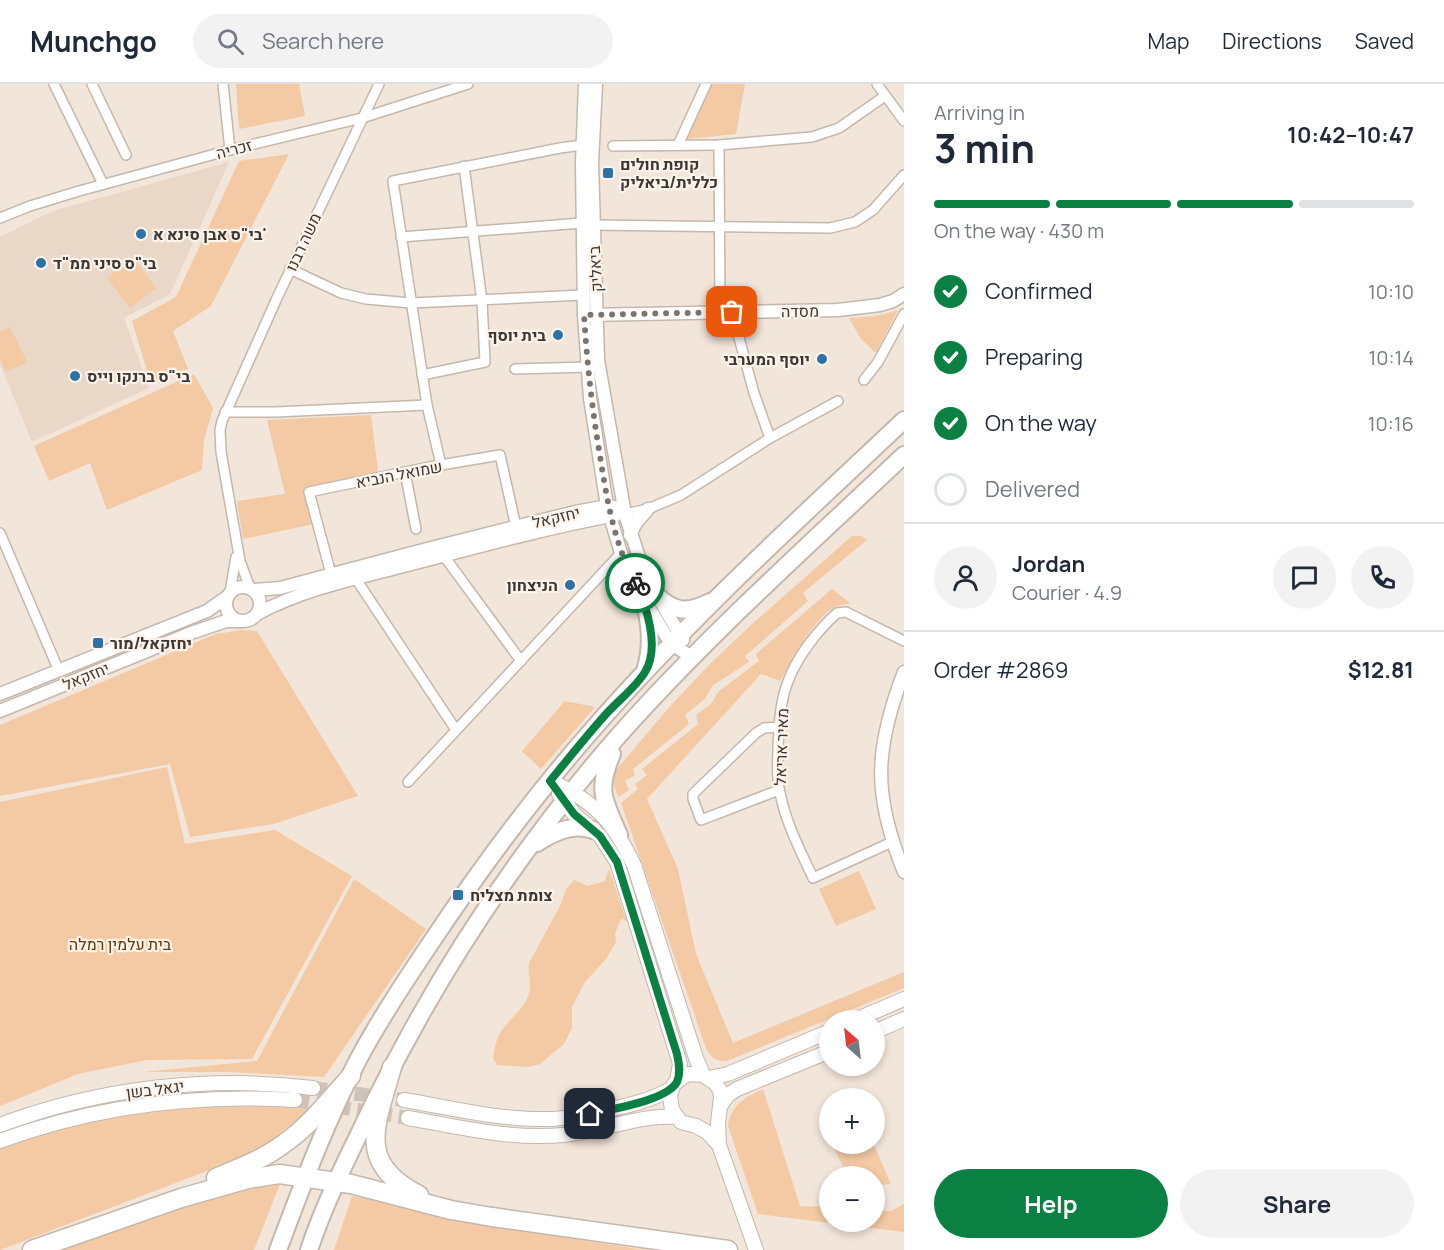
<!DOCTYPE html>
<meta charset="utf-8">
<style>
:root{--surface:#fff;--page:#f2f2f3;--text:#1f2937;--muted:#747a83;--line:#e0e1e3;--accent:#0b8043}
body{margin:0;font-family:Manrope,Heebo,sans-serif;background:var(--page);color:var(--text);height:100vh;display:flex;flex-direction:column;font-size:22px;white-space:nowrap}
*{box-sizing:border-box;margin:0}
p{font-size:20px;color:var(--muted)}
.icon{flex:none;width:33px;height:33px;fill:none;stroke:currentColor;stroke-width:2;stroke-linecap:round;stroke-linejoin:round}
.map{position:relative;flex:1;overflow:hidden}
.side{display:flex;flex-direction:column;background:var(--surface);width:540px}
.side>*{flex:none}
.needle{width:39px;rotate:332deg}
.buttons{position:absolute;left:819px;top:926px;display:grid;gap:12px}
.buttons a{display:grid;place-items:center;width:66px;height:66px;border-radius:50%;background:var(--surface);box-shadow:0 3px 9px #0003;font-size:30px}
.pin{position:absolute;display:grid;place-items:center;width:51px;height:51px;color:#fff;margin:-26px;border-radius:12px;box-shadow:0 3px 9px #0006}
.courier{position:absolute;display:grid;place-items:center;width:60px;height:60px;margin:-30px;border:4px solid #0b8043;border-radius:50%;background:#fff;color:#222;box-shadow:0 2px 8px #0007}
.summary em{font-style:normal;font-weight:700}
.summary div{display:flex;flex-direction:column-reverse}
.summary{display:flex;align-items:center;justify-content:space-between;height:102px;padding:0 30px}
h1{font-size:39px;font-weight:700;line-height:45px}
.bar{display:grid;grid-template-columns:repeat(4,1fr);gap:9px 6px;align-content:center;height:72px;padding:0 30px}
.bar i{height:8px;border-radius:4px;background:var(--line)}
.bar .active{background:var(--accent)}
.bar p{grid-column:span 4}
.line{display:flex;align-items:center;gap:15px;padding:0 30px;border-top:2px solid var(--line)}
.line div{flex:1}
.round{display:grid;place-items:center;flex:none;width:63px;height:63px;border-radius:32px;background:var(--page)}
ol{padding:0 30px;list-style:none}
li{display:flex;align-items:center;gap:18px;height:66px}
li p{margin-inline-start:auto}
li .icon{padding:6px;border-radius:50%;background:var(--accent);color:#fff;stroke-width:4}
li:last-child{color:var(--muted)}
li i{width:33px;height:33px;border:3px solid var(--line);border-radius:50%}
.button{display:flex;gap:12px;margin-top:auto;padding:12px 30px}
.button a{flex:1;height:69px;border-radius:36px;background:var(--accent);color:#fff;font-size:24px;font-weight:700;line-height:69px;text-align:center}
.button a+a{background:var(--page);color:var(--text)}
header{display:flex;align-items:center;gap:36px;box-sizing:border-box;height:84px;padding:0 30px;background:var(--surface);border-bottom:2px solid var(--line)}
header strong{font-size:28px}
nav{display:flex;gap:33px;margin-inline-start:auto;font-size:21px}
.search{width:420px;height:54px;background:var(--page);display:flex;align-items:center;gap:15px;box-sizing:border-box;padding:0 21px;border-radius:33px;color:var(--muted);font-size:22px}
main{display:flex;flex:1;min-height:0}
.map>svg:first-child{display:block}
.built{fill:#e9d7c7}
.green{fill:#f3caa4}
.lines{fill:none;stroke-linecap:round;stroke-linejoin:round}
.secondary-tunnel{stroke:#cec2b9;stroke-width:14;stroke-dasharray:14 7;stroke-linecap:butt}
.minor-casing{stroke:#c4b8ad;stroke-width:12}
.tertiary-casing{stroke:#c4b8ad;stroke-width:15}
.secondary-casing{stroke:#c4b8ad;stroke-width:16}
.trunk-casing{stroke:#c4b8ad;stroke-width:20}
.motorway-casing{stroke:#c4b8ad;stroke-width:21}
.minor{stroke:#fff;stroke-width:9}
.tertiary{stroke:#fff;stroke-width:12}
.secondary{stroke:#fff;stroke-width:14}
.trunk{stroke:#fff;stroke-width:16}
.motorway{stroke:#fff;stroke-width:18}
.done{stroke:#7c746d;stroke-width:6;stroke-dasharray:0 10.8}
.route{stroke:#0b8043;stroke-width:8}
.poi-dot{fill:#2d72a7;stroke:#fdf3ea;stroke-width:2}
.labels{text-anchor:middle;stroke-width:4.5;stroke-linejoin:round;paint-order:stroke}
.street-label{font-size:16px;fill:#3c3733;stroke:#fdf3ea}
.poi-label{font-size:16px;font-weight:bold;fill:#3c3733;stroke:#fdf3ea;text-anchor:start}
.park-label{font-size:16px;fill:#623a06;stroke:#fdf3ea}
</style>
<header>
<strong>Munchgo</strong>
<div class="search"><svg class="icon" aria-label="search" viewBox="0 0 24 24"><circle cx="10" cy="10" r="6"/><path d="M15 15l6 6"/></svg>Search here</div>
<nav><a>Map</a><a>Directions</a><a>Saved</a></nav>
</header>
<main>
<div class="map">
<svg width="904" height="1166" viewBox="0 0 904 1166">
<rect width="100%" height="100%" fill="#f2e5da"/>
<polygon class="built" points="229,78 170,210 124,234 149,304 32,358 0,280 0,153 53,127"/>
<g class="green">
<polygon points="236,0 299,0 305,32 239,45"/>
<polygon points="712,0 745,0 736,50 687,55"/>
<polygon points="289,70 211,222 173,247 188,285 151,300 132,237 176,213 239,77"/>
<polygon points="133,174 156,204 130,224 107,194"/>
<polygon points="898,226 876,269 861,255 849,234 877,232"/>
<polygon points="10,243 27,278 6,288 0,275 0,248"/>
<polygon points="194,290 213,324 204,356 202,386 107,426 90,379 49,397 34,362"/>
<polygon points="371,331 378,388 304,404 314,440 243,455 237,417 285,410 267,336"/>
<polygon points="852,452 861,452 867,456 803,509 808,517 745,572 749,578 712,602 705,615 685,631 689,640 633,685 635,691 625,697 629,706 618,713 613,698 616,686 673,619 711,579 752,540"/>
<path d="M832 505 850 519C844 521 837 521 832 525 812 537 792 577 780 597L761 590 647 715 678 785 696 870 733 959 904 888V904L727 977C716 978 711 974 706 964L621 719 638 705 635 700 647 691 642 685 698 640 696 631 712 619 718 608 759 577 756 570Z"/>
<polygon points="242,546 257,547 358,712 274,740 190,753 170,680 0,712 0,641 216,550"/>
<polygon points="565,617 595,623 541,685 522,667"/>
<polygon points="167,683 185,760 275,746 352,792 252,975 147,976 78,990 0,1022 0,718"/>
<path d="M609 785 627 838 622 834 615 849 616 858 606 875 585 898 572 923V944L564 960 540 980 528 983 497 981 493 974C495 964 496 954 502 946 510 934 523 926 528 912 533 900 527 890 529 879L561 820 566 805 574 796 588 802 605 797Z"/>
<polygon points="859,787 876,825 836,842 819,805"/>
<polygon points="354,795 426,845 324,993 228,988 143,988 257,977"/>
<path d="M763 1005 800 1122 829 1123 830 1137H874L875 1126 891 1127 904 1120V1148L758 1130 728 1042C731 1021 744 1014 763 1005Z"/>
<polygon points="244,1019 311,1025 271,1056 241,1074 0,1166 0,1064 41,1047 149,1025"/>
<polygon points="832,1059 873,1059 891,1100 875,1101 874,1092 847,1092"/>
<polygon points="280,1100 254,1166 57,1166 236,1106 260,1101"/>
<polygon points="352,1112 549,1151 645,1166 334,1166"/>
</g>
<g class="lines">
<g class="secondary-tunnel">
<polyline points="313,1004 404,1016"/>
<polyline points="295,1016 408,1034"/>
</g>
<g class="minor-casing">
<g id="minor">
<polyline points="54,0 103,100"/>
<polyline points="92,0 126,71"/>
<polyline points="223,0 230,66"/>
<polyline points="877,0 904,37"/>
<polyline points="678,61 706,0"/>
<polyline points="719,61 720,228"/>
<polyline points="613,62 719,61 812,53 839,44 885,12"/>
<polyline points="0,134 30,122 79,107 230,66 362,34 468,0"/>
<polyline points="593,141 830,144 855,138 873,126 904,91"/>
<polyline points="401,153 582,139"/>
<polyline points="290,185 341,209 366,215 411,219 583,211"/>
<polyline points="732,228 754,309 770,354"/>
<polyline points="515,285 587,283"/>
<polyline points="422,291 485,278 482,217 464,82"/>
<polyline points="864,296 878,278 904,230"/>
<polyline points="225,328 276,328 427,321"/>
<polyline points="441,381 427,321 393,97 560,64 582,61"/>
<polyline points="405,388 416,445"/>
<polyline points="625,430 648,425 681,411 770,354 838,317"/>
<polyline points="0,449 59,587"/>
<polyline points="444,472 521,577"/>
<polyline points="331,490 309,408 429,383 500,371 516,443"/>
<polyline points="356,495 456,646"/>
<polyline points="250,504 240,477 221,368 220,346 222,337 277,214 379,0"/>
<polyline points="230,508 236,473"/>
<polyline points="408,698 621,469"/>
<polyline points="779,706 701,736 693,715 693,710 756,649 764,644 779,643"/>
<path d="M892 758 813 794C800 766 786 739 780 709 776 694 778 678 778 663 779 642 780 619 787 600 796 574 817 547 837 529L846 528 904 557"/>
</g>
</g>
<g class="tertiary-casing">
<g id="tertiary">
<polyline points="585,0 582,79 584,231 590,314 607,422 621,469 644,515 671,560 692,573"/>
<polyline points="596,0 592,79 598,276 625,430 644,489 683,556"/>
<polyline points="588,231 838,226 880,221 893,217 904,210"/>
<polyline points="630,451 636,439 648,425"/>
<circle cx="243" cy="520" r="17"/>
<polyline points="253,506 280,504 427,465 575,428 607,422 614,423"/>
<path d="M257 530C303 505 357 494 408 481 477 463 546 444 616 431"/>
<path d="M904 588C874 666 873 711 904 788"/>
<polyline points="0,610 207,527 227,513"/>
<polyline points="0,627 191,549 226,537 240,537"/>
</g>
</g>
<g class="secondary-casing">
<g id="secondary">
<path d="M551 697C595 718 613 737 634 781L696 974 703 991"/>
<polyline points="559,710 574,730 600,752 617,778 677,970 680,980 677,997"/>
<polyline points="855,936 904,915"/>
<polyline points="874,948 904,935"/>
<polyline points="709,994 728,990 830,947"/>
<path d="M404 1016C446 1023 496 1035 538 1035 564 1036 590 1030 616 1024 635 1020 655 1015 672 1004"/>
<polyline points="721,1021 728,1011 737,1005 830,967"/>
<path d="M408 1034C459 1043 511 1056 563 1051 600 1048 640 1030 676 1033"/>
<path d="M0 1041C99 1004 209 991 313 1004"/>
<path d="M0 1057C95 1022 194 1010 295 1016"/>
<polyline points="719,1061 707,1048 696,1042 681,1038 672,1026 670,1011 674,1000 683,993 689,990 703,991 715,999 720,1006 721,1013 718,1039 719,1061 756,1166"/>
</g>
</g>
<g class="trunk-casing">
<g id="trunk">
<path d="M657 512C676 529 688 529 710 518"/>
<path d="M644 515C650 540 653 562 645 587"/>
<path d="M612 670C596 707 604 716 619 751"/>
<path d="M537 759C554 748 573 739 593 746"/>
<path d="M278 1166C302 1102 326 1037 358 976 379 936 405 897 430 860 480 785 534 712 593 645 689 535 798 436 904 336"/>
<path d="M309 1166C326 1115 351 1067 374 1019 440 885 522 762 620 650 708 551 808 462 904 371"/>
</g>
</g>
<g class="motorway-casing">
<g id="motorway">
<path d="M392 983C377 1039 354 1079 419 1111"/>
<path d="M216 1094C238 1084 262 1076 282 1061 309 1043 329 1016 351 992"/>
<polyline points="32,1166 181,1114 248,1095 279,1090 351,1100 451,1126 492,1133 728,1166"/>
</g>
</g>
<use href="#minor" class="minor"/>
<use href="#tertiary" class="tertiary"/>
<use href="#secondary" class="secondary"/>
<use href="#trunk" class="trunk"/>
<use href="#motorway" class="motorway"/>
</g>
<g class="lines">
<path class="done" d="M635 499C614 459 607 416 600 372 592 325 587 279 584 231L732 228"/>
<path class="route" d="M590 1030C611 1025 666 1017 677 998 681 989 679 979 677 970L617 778 600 752 574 730 550 697C569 674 587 651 607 629 619 616 636 603 645 588 660 564 647 522 635 499"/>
</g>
<g class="poi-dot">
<rect x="602" y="83" width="12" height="12" rx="3"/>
<circle cx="141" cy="150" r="6"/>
<circle cx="41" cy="179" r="6"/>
<circle cx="558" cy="251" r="6"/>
<circle cx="822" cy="275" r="6"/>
<circle cx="75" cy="292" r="6"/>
<circle cx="570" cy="501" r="6"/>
<rect x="92" y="553" width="12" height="12" rx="3"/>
<rect x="452" y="805" width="12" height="12" rx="3"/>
</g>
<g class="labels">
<g class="street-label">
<text transform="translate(234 65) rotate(-14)" y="6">זכריה</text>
<text transform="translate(303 158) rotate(-65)" y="6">משה רבנו</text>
<text transform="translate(595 185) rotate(-93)" y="6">ביאליק</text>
<text transform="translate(800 227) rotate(-1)" y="6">מסדה</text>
<text transform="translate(399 390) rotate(-11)" y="6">שמואל הנביא</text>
<text transform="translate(556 433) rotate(-13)" y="6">יחזקאל</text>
<text transform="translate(86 592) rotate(-22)" y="6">יחזקאל</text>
<text transform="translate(781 663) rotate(-88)" y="6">מאיר אריאל</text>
<text transform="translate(155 1005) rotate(-7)" y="6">יגאל בשן</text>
</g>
<g class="poi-label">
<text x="620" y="86">קופת חולים<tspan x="620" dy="18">כללית/ביאליק</tspan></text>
<text x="153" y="156">בי"ס אבן סינא א'</text>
<text x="53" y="185">בי"ס סיני ממ"ד</text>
<text x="546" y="257" text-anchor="end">בית יוסף</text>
<text x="810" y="281" text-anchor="end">יוסף המערבי</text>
<text x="87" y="298">בי"ס ברנקו וייס</text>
<text x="558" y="507" text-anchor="end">הניצחון</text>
<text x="110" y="565">יחזקאל/מור</text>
<text x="470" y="817">צומת מצליח</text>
</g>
<g class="park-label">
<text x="120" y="866">בית עלמין רמלה</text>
</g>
</g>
</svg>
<div class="buttons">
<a><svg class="needle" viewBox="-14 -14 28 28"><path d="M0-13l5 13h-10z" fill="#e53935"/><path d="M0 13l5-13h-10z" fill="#747a83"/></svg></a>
<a>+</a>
<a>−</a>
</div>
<div class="pin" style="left:732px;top:228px;background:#ea580c"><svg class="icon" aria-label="bag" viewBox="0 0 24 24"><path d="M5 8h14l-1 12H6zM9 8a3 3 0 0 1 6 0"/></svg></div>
<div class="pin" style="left:590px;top:1030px;background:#1f2937"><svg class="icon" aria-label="home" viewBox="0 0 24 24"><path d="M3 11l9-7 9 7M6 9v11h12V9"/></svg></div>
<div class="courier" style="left:635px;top:499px"><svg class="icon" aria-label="bike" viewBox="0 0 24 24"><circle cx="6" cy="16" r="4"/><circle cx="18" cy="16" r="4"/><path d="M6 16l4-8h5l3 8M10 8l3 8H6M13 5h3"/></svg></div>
</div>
<section class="side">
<div class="summary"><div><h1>3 min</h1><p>Arriving in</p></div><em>10:42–10:47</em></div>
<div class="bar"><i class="active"></i><i class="active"></i><i class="active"></i><i></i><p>On the way · 430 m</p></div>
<ol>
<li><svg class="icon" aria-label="check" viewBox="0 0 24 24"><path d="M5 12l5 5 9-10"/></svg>Confirmed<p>10:10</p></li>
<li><svg class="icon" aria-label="check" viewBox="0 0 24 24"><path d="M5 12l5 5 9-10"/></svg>Preparing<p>10:14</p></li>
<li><svg class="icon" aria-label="check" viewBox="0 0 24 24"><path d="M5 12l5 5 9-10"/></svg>On the way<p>10:16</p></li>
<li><i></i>Delivered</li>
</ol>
<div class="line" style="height:108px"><a class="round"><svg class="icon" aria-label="person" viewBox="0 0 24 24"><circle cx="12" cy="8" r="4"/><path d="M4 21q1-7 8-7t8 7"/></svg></a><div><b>Jordan</b><p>Courier · 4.9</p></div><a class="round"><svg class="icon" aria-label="chat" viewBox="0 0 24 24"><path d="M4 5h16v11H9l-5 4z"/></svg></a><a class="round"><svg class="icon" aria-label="phone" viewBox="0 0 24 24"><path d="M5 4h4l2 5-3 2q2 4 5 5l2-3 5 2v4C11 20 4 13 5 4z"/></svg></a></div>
<div class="line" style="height:78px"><div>Order #2869</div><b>$12.81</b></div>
<div class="button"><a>Help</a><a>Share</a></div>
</section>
</main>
